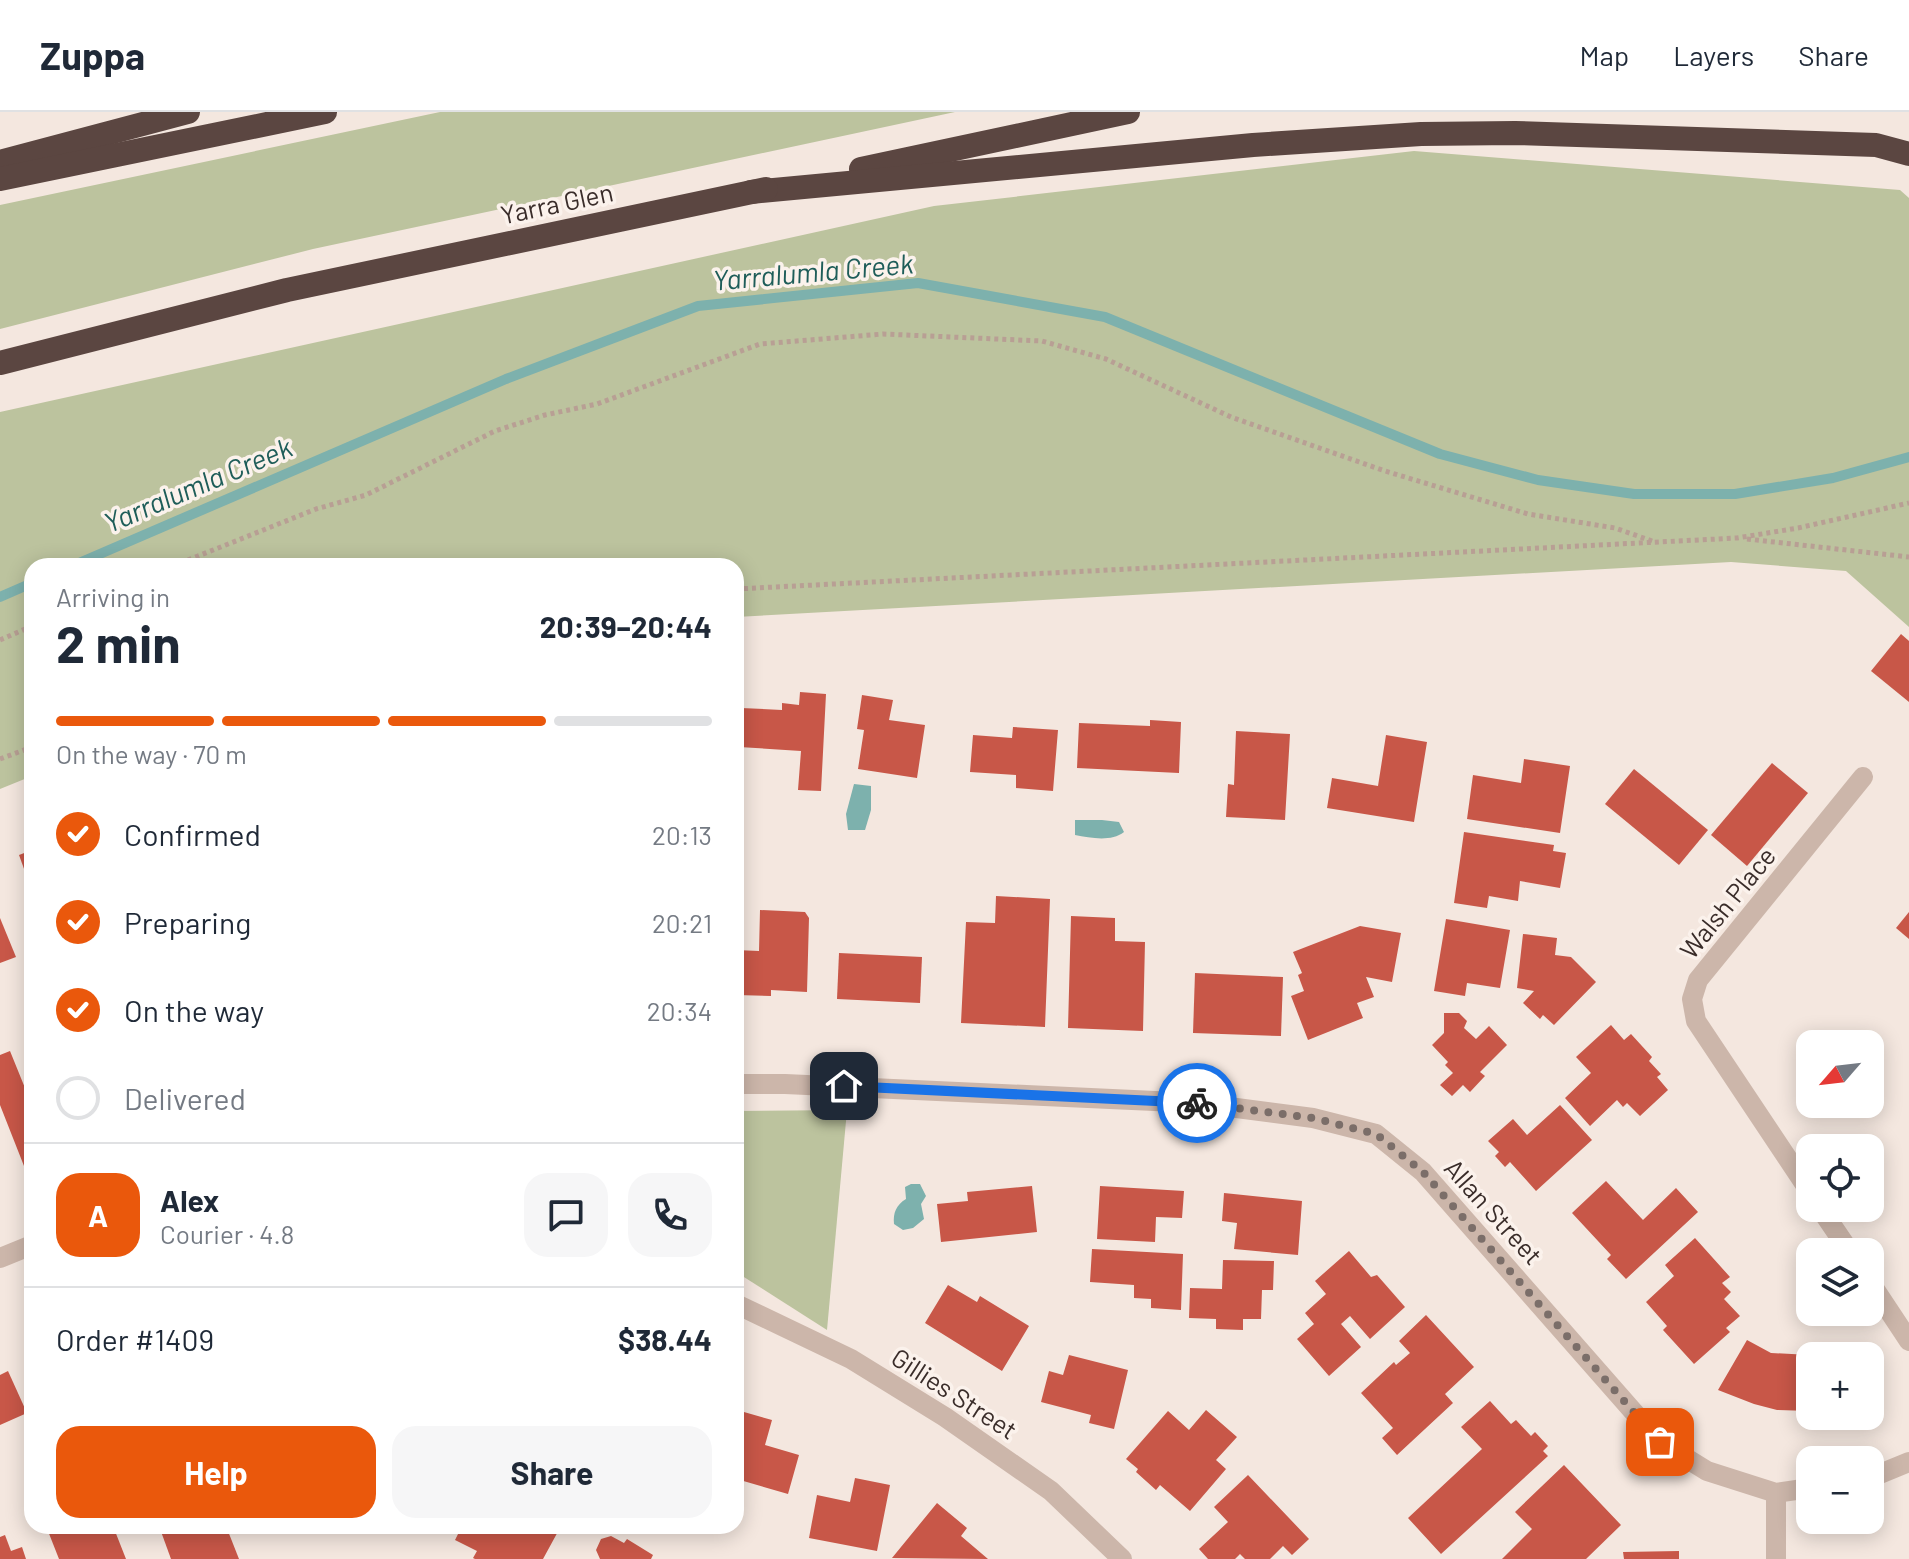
<!DOCTYPE html>
<meta charset="utf-8">
<style>
:root{--surface:#fff;--page:#f6f6f7;--text:#1f2937;--muted:#747a83;--line:#e0e1e3;--accent:#ea580c}
body{margin:0;font-family:Barlow,sans-serif;background:var(--page);color:var(--text);height:100vh;display:flex;flex-direction:column;font-size:30px;white-space:nowrap}
*{box-sizing:border-box;margin:0}
p{font-size:26px;color:var(--muted)}
.icon{flex:none;width:44px;height:44px;fill:none;stroke:currentColor;stroke-width:2;stroke-linecap:round;stroke-linejoin:round}
.map{position:relative;flex:1;overflow:hidden}
.sheet{position:absolute;left:24px;top:446px;width:720px;height:976px;display:flex;flex-direction:column;background:var(--surface);border-radius:24px;box-shadow:0 4px 20px #0003}
.sheet>*{flex:none}
.needle{width:52px;rotate:242deg}
.buttons{position:absolute;left:1796px;top:918px;display:grid;gap:16px}
.buttons a{display:grid;place-items:center;width:88px;height:88px;border-radius:16px;background:var(--surface);box-shadow:0 4px 20px #0003;font-size:40px}
.pin{position:absolute;display:grid;place-items:center;width:68px;height:68px;color:#fff;margin:-34px;border-radius:16px;box-shadow:0 4px 12px #0006}
.courier{position:absolute;display:grid;place-items:center;width:80px;height:80px;margin:-40px;border:6px solid #1a73e8;border-radius:50%;background:#fff;color:#222;box-shadow:0 2px 10px #0007}
.headline em{font-style:normal;font-weight:700}
.headline div{display:flex;flex-direction:column-reverse}
.headline{display:flex;align-items:center;justify-content:space-between;height:136px;padding:0 32px}
h1{font-size:52px;font-weight:700;line-height:60px}
.bar{display:grid;grid-template-columns:repeat(4,1fr);gap:12px 8px;align-content:center;height:96px;padding:0 32px}
.bar i{height:10px;border-radius:6px;background:var(--line)}
.bar .active{background:var(--accent)}
.bar p{grid-column:span 4}
.line{display:flex;align-items:center;gap:20px;padding:0 32px;border-top:2px solid var(--line)}
.line div{flex:1}
.round{display:grid;place-items:center;flex:none;width:84px;height:84px;border-radius:24px;background:var(--page)}
ol{padding:0 32px;list-style:none}
li{display:flex;align-items:center;gap:24px;height:88px}
li p{margin-inline-start:auto}
li .icon{padding:8px;border-radius:50%;background:var(--accent);color:#fff;stroke-width:4}
li:last-child{color:var(--muted)}
li i{width:44px;height:44px;border:4px solid var(--line);border-radius:50%}
.primary-button{display:flex;gap:16px;margin-top:auto;padding:16px 32px}
.primary-button a{flex:1;height:92px;border-radius:24px;background:var(--accent);color:#fff;font-size:32px;font-weight:700;line-height:92px;text-align:center}
.primary-button a+a{background:var(--page);color:var(--text)}
header{display:flex;align-items:center;gap:48px;box-sizing:border-box;height:112px;padding:0 40px;background:var(--surface);border-bottom:2px solid var(--line)}
header strong{font-size:38px}
nav{display:flex;gap:44px;margin-inline-start:auto;font-size:28px}
.map>svg:first-child{display:block}
.green{fill:#bcc39e}
.water{fill:#7db1ad}
.lines{fill:none;stroke-linecap:round;stroke-linejoin:round}
.stream{stroke:#7db1ad;stroke-width:10}
.building{fill:#c85748}
.path{stroke:#b89f94;stroke-width:5;stroke-dasharray:4 4;stroke-linecap:butt}
.street{stroke:#ccb6aa;stroke-width:20}
.highway{stroke:#5b4641;stroke-width:24}
.done{stroke:#7b6e69;stroke-width:8;stroke-dasharray:0 14.4}
.route{stroke:#1a73e8;stroke-width:10}
.labels{text-anchor:middle;stroke-width:7;stroke-linejoin:round;paint-order:stroke}
.street-label{font-size:26px;fill:#3a2d2a;stroke:#fbf2ec}
.water-label{font-size:28px;font-style:italic;fill:#1e5d59;stroke:#fbf2ec}
</style>
<header>
<strong>Zuppa</strong>
<nav><a>Map</a><a>Layers</a><a>Share</a></nav>
</header>
<div class="map">
<svg width="1909" height="1447" viewBox="0 0 1909 1447">
<rect width="100%" height="100%" fill="#f4e7df"/>
<g class="green">
<polygon points="440,0 955,0 313,137 0,217 0,93"/>
<polygon points="1414,39 1900,78 1909,86 1909,515 1846,459 1731,450 736,505 736,454 32,454 32,664 0,677 0,300 934,94"/>
<polygon points="847,998 827,1218 736,1160 736,999"/>
</g>
<g class="water">
<polygon points="854,672 871,674 871,698 865,718 848,718 846,702"/>
<path d="M1075 708H1102L1119 710 1124 720C1111 730 1091 726 1075 723Z"/>
<path d="M911 1072H920L926 1084 921 1092 924 1107 913 1116 903 1118 894 1112C893 1101 896 1093 906 1087L905 1075Z"/>
</g>
<g class="lines">
<g class="stream">
<polyline points="72,454 506,267 698,194 918,171 1105,205 1440,342 1538,368 1634,382 1735,382 1833,366 1909,345"/>
<polyline points="0,485 32,471"/>
</g>
</g>
<g class="building">
<polygon points="1901,522 1909,529 1909,590 1871,559"/>
<polygon points="800,580 826,582 821,679 798,678 801,639 739,635 741,596 782,598 782,591 799,593"/>
<polygon points="862,583 893,588 889,608 925,613 917,666 858,657 864,618 857,617"/>
<polygon points="1150,608 1181,610 1179,661 1077,656 1079,611 1150,614"/>
<polygon points="1013,615 1058,618 1053,679 1016,676 1016,663 970,660 973,623 1012,626"/>
<polygon points="1236,619 1290,622 1285,708 1226,705 1228,672 1234,673"/>
<polygon points="1386,623 1427,630 1414,710 1327,696 1332,666 1378,674"/>
<polygon points="1524,647 1570,654 1560,721 1467,707 1473,663 1521,671"/>
<polygon points="1772,651 1808,681 1747,754 1711,723"/>
<polygon points="1634,657 1708,718 1679,753 1605,692"/>
<polygon points="1464,720 1554,733 1553,739 1566,741 1560,776 1520,769 1518,789 1489,784 1487,796 1454,791"/>
<polygon points="32,738 32,779 19,743"/>
<polygon points="996,784 1050,787 1045,915 961,911 966,810 995,811"/>
<polygon points="760,798 805,800 809,806 807,880 771,878 771,884 736,883 736,838 759,839"/>
<polygon points="1909,800 1909,827 1896,816"/>
<polygon points="1071,804 1115,806 1115,829 1145,830 1143,919 1068,916"/>
<polygon points="0,806 16,845 0,851"/>
<polygon points="1446,807 1510,818 1500,876 1467,871 1465,884 1434,879"/>
<polygon points="1360,814 1401,821 1392,870 1366,865 1374,885 1357,891 1363,906 1308,928 1291,884 1304,879 1298,863 1302,861 1293,840"/>
<polygon points="1523,822 1557,826 1555,843 1571,845 1596,870 1554,913 1543,903 1540,907 1523,891 1534,879 1517,876"/>
<polygon points="839,841 922,845 920,891 837,887"/>
<polygon points="1195,861 1283,865 1281,924 1193,921"/>
<polygon points="1444,901 1459,901 1467,909 1464,916 1476,927 1489,914 1507,933 1480,960 1485,964 1470,980 1463,973 1452,984 1440,973 1453,961 1445,953 1448,950 1432,933 1444,921"/>
<polygon points="1611,913 1624,928 1631,922 1652,945 1649,949 1661,962 1657,965 1668,978 1640,1004 1627,991 1623,995 1617,988 1590,1014 1565,986 1591,961 1576,945"/>
<polygon points="10,939 25,976 32,973 32,1050 24,1054 0,993 0,943"/>
<polygon points="1560,993 1592,1028 1536,1079 1510,1050 1505,1055 1495,1044 1499,1040 1488,1029 1513,1007 1527,1023"/>
<polygon points="1606,1069 1643,1108 1676,1076 1698,1100 1626,1167 1607,1147 1611,1143 1572,1101"/>
<polygon points="1032,1074 1037,1120 941,1130 937,1092 968,1089 967,1080"/>
<polygon points="1100,1074 1184,1079 1182,1106 1156,1105 1155,1130 1097,1127"/>
<polygon points="1224,1081 1302,1089 1298,1143 1234,1137 1237,1111 1222,1109"/>
<polygon points="1695,1126 1730,1165 1722,1171 1731,1180 1724,1187 1740,1204 1726,1216 1730,1220 1694,1252 1663,1218 1667,1214 1646,1190 1674,1164 1665,1153"/>
<polygon points="1092,1137 1183,1142 1181,1198 1151,1196 1151,1187 1134,1186 1134,1173 1090,1170"/>
<polygon points="1349,1139 1371,1165 1377,1163 1405,1195 1370,1227 1350,1204 1341,1212 1361,1235 1329,1264 1297,1227 1314,1212 1305,1201 1326,1182 1315,1169"/>
<polygon points="1223,1148 1274,1149 1273,1178 1262,1178 1261,1207 1243,1207 1243,1218 1216,1217 1216,1207 1189,1206 1190,1176 1222,1177"/>
<polygon points="948,1173 977,1190 980,1184 1029,1214 1002,1259 925,1211"/>
<polygon points="1426,1203 1474,1255 1445,1282 1453,1291 1397,1343 1382,1326 1393,1316 1361,1281 1394,1250 1396,1253 1410,1241 1399,1229"/>
<polygon points="1747,1228 1771,1241 1810,1243 1810,1299 1777,1298 1754,1292 1718,1278"/>
<polygon points="1854,1230 1861,1244 1818,1244 1818,1243"/>
<polygon points="1069,1243 1128,1258 1114,1317 1089,1311 1091,1303 1041,1290 1049,1259 1063,1263"/>
<polygon points="8,1259 27,1301 0,1313 0,1263"/>
<polygon points="1870,1259 1882,1280 1870,1286"/>
<polygon points="1490,1289 1511,1312 1516,1308 1531,1324 1535,1320 1548,1334 1543,1339 1548,1344 1441,1442 1408,1406 1482,1337 1461,1315"/>
<polygon points="737,1298 772,1308 765,1333 799,1343 788,1382 740,1368 736,1378"/>
<polygon points="1206,1298 1237,1325 1216,1348 1226,1357 1190,1399 1160,1373 1156,1378 1136,1360 1138,1357 1126,1347 1168,1299 1189,1318"/>
<polygon points="1564,1353 1621,1413 1586,1447 1502,1447 1532,1417 1515,1400"/>
<polygon points="1248,1363 1309,1427 1292,1443 1283,1434 1270,1447 1245,1447 1240,1442 1235,1447 1208,1447 1199,1437 1228,1410 1214,1395"/>
<polygon points="855,1366 890,1373 877,1439 809,1426 817,1383 850,1390"/>
<polygon points="937,1391 967,1416 961,1424 988,1447 892,1446"/>
<polygon points="46,1414 113,1414 126,1447 59,1447"/>
<polygon points="159,1414 226,1414 239,1447 171,1447"/>
<polygon points="462,1414 561,1414 543,1447 475,1447 473,1446 477,1439 455,1428"/>
<polygon points="5,1423 11,1439 22,1435 26,1447 0,1447 0,1425"/>
<polygon points="611,1424 624,1431 627,1427 653,1443 651,1447 600,1447 596,1438 601,1427"/>
<polygon points="1679,1439 1679,1447 1624,1447 1623,1440"/>
</g>
<g class="lines">
<g class="path">
<polyline points="1747,427 1909,445"/>
<polyline points="173,454 316,397 366,383 495,319 545,303 597,292 760,232 883,222 1042,229 1106,247 1231,305 1385,359 1528,402 1615,416 1655,430"/>
<polyline points="736,477 1737,426 1798,416 1909,391"/>
<polyline points="0,528 32,514"/>
<polyline points="0,647 32,635"/>
</g>
<g class="street">
<polyline points="736,972 785,972 1198,991 1313,1006 1376,1022 1423,1060 1660,1330 1707,1359 1776,1381 1810,1376"/>
<polyline points="1810,1080 1696,909 1692,887 1698,868 1863,665"/>
<polyline points="1820,1096 1850,1140"/>
<polyline points="0,1146 32,1133"/>
<polyline points="1870,1170 1909,1229"/>
<polyline points="736,1192 851,1247 945,1305 1051,1379 1122,1447"/>
<polyline points="1870,1366 1909,1350"/>
<polyline points="1776,1447 1776,1381"/>
</g>
<g class="highway">
<polyline points="0,50 188,0"/>
<polyline points="861,57 1128,0"/>
<polyline points="0,67 325,0"/>
<polyline points="751,80 1253,33 1421,22 1515,21 1876,33 1909,42"/>
<polyline points="0,251 287,178 766,77"/>
</g>
</g>
<g class="lines">
<polyline class="done" points="1197,991 1313,1006 1376,1022 1423,1060 1660,1330"/>
<polyline class="route" points="844,974 1197,991"/>
</g>
<g class="labels">
<g class="street-label">
<text transform="translate(557 92) rotate(-12)" y="9">Yarra Glen</text>
<text transform="translate(1728 791) rotate(-51)" y="9">Walsh Place</text>
<text transform="translate(1493 1100) rotate(48)" y="9">Allan Street</text>
<text transform="translate(954 1282) rotate(33)" y="9">Gillies Street</text>
</g>
<g class="water-label">
<text transform="translate(813 160) rotate(-5)" y="10">Yarralumla Creek</text>
<text transform="translate(198 373) rotate(-23)" y="10">Yarralumla Creek</text>
</g>
</g>
</svg>
<div class="buttons">
<a><svg class="needle" viewBox="-14 -14 28 28"><path d="M0-13l5 13h-10z" fill="#e53935"/><path d="M0 13l5-13h-10z" fill="#747a83"/></svg></a>
<a><svg class="icon" aria-label="locate" viewBox="0 0 24 24"><circle cx="12" cy="12" r="6"/><path d="M12 2v4M12 18v4M2 12h4M18 12h4"/></svg></a>
<a><svg class="icon" aria-label="layers" viewBox="0 0 24 24"><path d="M12 4l9 5-9 5-9-5zM3 14l9 5 9-5"/></svg></a>
<a>+</a>
<a>−</a>
</div>
<div class="pin" style="left:1660px;top:1330px;background:#ea580c"><svg class="icon" aria-label="bag" viewBox="0 0 24 24"><path d="M5 8h14l-1 12H6zM9 8a3 3 0 0 1 6 0"/></svg></div>
<div class="pin" style="left:844px;top:974px;background:#1f2937"><svg class="icon" aria-label="home" viewBox="0 0 24 24"><path d="M3 11l9-7 9 7M6 9v11h12V9"/></svg></div>
<div class="courier" style="left:1197px;top:991px"><svg class="icon" aria-label="bike" viewBox="0 0 24 24"><circle cx="6" cy="16" r="4"/><circle cx="18" cy="16" r="4"/><path d="M6 16l4-8h5l3 8M10 8l3 8H6M13 5h3"/></svg></div>
<section class="sheet">
<div class="headline"><div><h1>2 min</h1><p>Arriving in</p></div><em>20:39–20:44</em></div>
<div class="bar"><i class="active"></i><i class="active"></i><i class="active"></i><i></i><p>On the way · 70 m</p></div>
<ol>
<li><svg class="icon" aria-label="check" viewBox="0 0 24 24"><path d="M5 12l5 5 9-10"/></svg>Confirmed<p>20:13</p></li>
<li><svg class="icon" aria-label="check" viewBox="0 0 24 24"><path d="M5 12l5 5 9-10"/></svg>Preparing<p>20:21</p></li>
<li><svg class="icon" aria-label="check" viewBox="0 0 24 24"><path d="M5 12l5 5 9-10"/></svg>On the way<p>20:34</p></li>
<li><i></i>Delivered</li>
</ol>
<div class="line" style="height:144px"><b class="round" style="background:var(--accent);color:#fff">A</b><div><b>Alex</b><p>Courier · 4.8</p></div><a class="round"><svg class="icon" aria-label="chat" viewBox="0 0 24 24"><path d="M4 5h16v11H9l-5 4z"/></svg></a><a class="round"><svg class="icon" aria-label="phone" viewBox="0 0 24 24"><path d="M5 4h4l2 5-3 2q2 4 5 5l2-3 5 2v4C11 20 4 13 5 4z"/></svg></a></div>
<div class="line" style="height:104px"><div>Order #1409</div><b>$38.44</b></div>
<div class="primary-button"><a>Help</a><a>Share</a></div>
</section>
</div>
